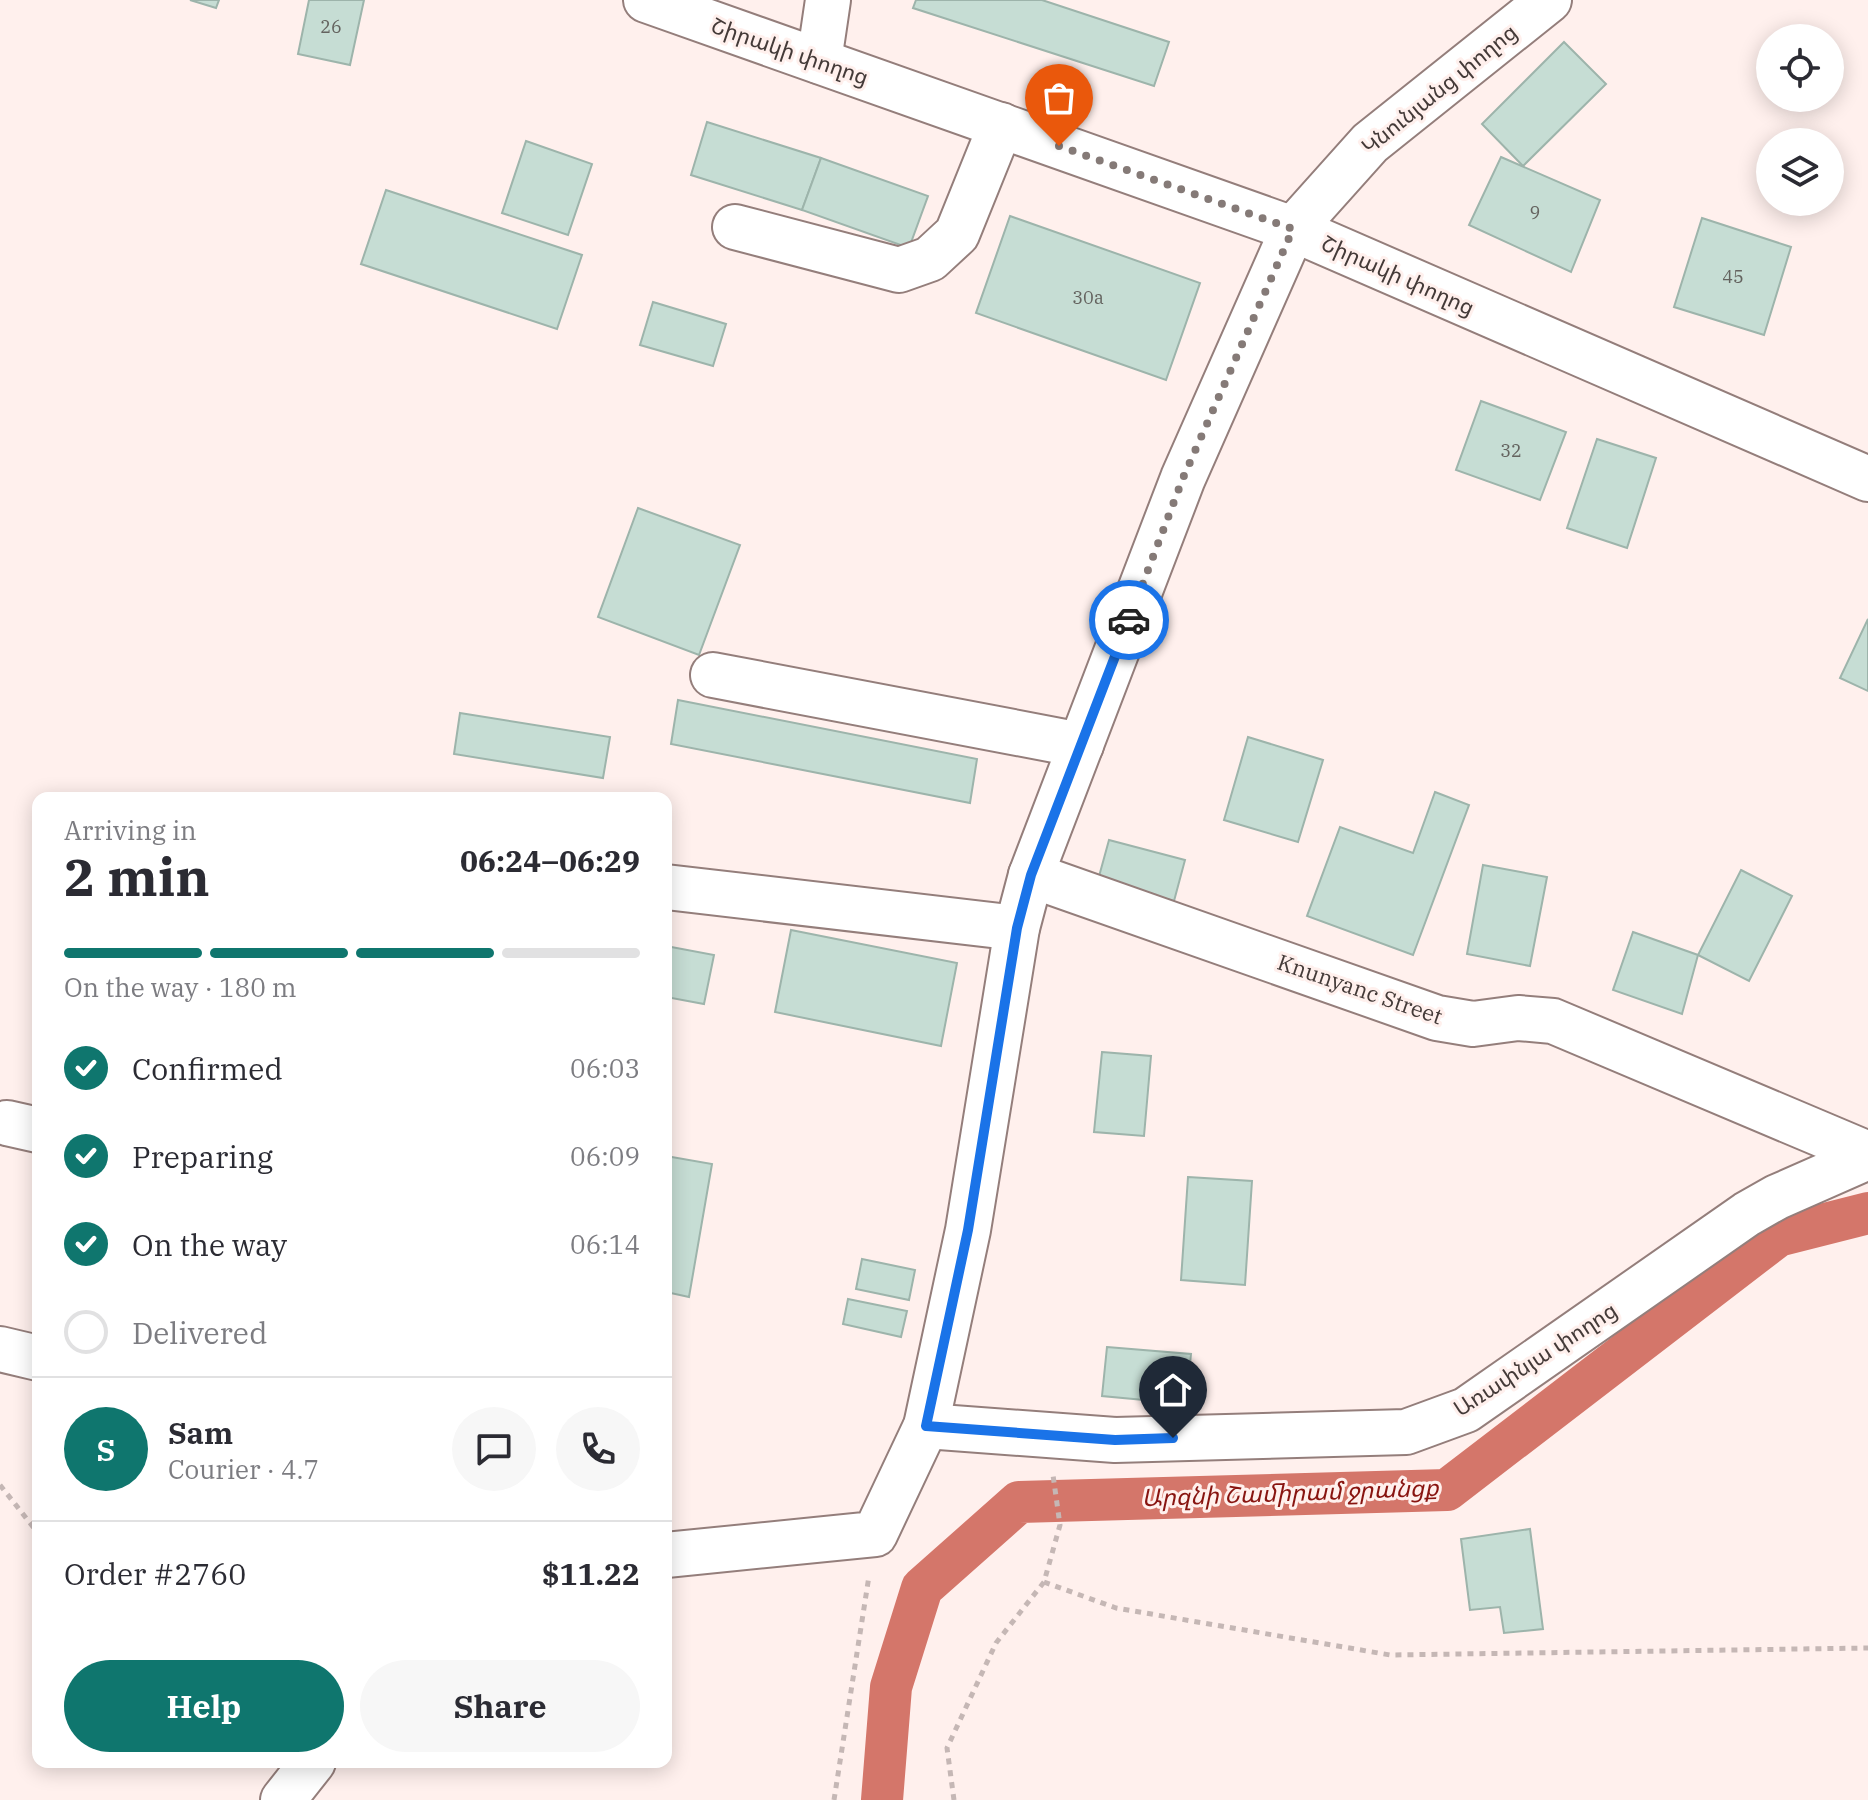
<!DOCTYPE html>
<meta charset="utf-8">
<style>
:root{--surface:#fff;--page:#f7f7f7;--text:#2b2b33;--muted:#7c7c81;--line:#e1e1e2;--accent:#0f766e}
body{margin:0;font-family:"IBM Plex Serif","Noto Sans Armenian",serif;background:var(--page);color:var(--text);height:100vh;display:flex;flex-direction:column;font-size:30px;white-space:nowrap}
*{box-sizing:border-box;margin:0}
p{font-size:26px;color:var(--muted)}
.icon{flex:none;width:44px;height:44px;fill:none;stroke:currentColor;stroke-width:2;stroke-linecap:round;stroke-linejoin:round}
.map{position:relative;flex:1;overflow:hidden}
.details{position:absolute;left:32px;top:792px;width:640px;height:976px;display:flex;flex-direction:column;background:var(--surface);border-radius:16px;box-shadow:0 4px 20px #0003}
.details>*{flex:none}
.fabs{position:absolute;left:1756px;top:24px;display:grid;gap:16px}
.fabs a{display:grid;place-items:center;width:88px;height:88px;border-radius:50%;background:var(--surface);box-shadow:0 4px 20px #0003;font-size:40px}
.pin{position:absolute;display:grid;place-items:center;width:68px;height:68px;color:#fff;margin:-82px -34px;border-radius:50% 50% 50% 0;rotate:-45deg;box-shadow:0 0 8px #0007}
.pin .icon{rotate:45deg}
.courier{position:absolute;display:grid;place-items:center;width:80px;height:80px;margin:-40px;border:6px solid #1a73e8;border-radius:50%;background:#fff;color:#222;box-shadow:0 2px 10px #0007}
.headline em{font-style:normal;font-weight:700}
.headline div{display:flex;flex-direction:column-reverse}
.headline{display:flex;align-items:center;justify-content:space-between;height:136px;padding:0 32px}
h1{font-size:52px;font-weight:700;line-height:60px}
.bar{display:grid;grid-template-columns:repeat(4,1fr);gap:12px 8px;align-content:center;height:96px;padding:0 32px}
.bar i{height:10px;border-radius:6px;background:var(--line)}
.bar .on{background:var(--accent)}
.bar p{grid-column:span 4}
.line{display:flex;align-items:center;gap:20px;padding:0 32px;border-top:2px solid var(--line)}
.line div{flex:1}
.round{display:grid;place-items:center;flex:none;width:84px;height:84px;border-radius:42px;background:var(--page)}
ol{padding:0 32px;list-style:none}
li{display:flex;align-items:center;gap:24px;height:88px}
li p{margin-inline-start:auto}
li .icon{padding:8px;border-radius:50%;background:var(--accent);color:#fff;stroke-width:4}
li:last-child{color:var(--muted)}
li i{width:44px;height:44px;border:4px solid var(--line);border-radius:50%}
.cta{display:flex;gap:16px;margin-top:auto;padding:16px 32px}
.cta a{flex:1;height:92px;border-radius:48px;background:var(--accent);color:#fff;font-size:32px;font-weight:700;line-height:92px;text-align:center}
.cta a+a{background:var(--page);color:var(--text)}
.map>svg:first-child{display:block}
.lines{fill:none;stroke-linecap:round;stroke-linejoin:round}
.canal{stroke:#d4766a;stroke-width:42}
.building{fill:#c6ddd4;stroke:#9db4ab;stroke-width:2}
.minor-casing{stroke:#947e7b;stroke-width:48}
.path{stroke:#c5b7b5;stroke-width:5;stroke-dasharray:6 6;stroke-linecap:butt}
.minor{stroke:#fff;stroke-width:44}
.done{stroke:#857a77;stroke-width:8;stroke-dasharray:0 14.4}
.route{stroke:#1a73e8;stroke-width:10}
.labels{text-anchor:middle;stroke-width:6;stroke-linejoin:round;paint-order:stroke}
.number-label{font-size:18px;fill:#64635f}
.street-label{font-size:22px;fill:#443a38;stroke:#fff0ed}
.water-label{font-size:24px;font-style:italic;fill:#881410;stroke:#fff0ed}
</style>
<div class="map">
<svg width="1868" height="1800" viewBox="0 0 1868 1800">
<rect width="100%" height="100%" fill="#fff0ed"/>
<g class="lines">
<polyline class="canal" points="882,1800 891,1687 922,1588 1019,1502 1447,1490 1778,1236 1868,1213"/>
</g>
<g class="building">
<polygon points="190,0 219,0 216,8"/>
<polygon points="309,0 364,0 350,65 298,54"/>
<polygon points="916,0 1042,0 1169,42 1154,86 913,8"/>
<polygon points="1564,42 1606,84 1523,166 1482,124"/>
<polygon points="707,122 821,158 802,210 691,175"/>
<polygon points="526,141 592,164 568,235 502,213"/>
<polygon points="1501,157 1600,200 1571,272 1469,225"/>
<polygon points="821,158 928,196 909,248 802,210"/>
<polygon points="386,190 582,255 557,329 361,264"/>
<polygon points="1010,216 1200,283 1166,380 976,313"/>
<polygon points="1702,218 1791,247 1764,335 1674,307"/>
<polygon points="653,302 726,324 713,366 640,345"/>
<polygon points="1481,401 1566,432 1540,500 1456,470"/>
<polygon points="1597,439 1656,458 1627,548 1567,528"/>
<polygon points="638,508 740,545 699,655 598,617"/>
<polygon points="1868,619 1868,691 1840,678"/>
<polygon points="678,700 977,759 970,803 671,744"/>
<polygon points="460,713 610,737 603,778 454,754"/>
<polygon points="1248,737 1323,760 1298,842 1224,820"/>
<polygon points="1435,792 1469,805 1413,955 1307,916 1340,827 1413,853"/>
<polygon points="1109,840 1185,860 1174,901 1098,880"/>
<polygon points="1483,865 1547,877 1530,966 1467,954"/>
<polygon points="1741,870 1792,896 1749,981 1698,955"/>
<polygon points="791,930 957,963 941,1046 775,1012"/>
<polygon points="1633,932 1698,955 1682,1014 1613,990"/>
<polygon points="666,946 714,955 704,1004 666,997"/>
<polygon points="1102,1052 1151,1056 1144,1136 1094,1132"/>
<polygon points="666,1156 712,1164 689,1297 666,1292"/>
<polygon points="1188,1177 1252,1181 1245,1285 1181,1280"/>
<polygon points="862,1259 915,1270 909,1300 856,1289"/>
<polygon points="848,1299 907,1311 901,1337 843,1324"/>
<polygon points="1107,1347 1191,1354 1186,1404 1102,1396"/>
<polygon points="1530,1529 1543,1629 1504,1633 1500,1607 1470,1610 1461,1539"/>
</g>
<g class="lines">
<g class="minor-casing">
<g id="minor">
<polyline points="646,0 1293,229 1868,479"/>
<polyline points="819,61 828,0"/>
<polyline points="735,227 899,270 930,259 957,234 1001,125"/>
<polyline points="713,675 1081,745"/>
<polyline points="1031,875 1437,1018 1473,1024 1518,1018 1553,1021 1868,1154"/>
<polyline points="666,887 1017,928"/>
<polyline points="7,1123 38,1130"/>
<polyline points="0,1349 38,1358"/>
<polyline points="926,1426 1115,1440 1406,1432 1466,1410 1747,1214 1777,1197 1868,1157"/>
<polyline points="666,1555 875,1534 926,1426 968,1230 1017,928 1031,875 1183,478 1293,229 1370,143 1549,0"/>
<polyline points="283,1800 313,1762"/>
</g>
</g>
<g class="path">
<polyline points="0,1485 38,1533"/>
<polyline points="1044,1582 1116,1608 1390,1655 1868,1648"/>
<polyline points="834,1800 869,1576"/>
<polyline points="954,1800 947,1748 996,1643 1044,1582 1060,1525 1053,1475"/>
</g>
<use href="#minor" class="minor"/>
</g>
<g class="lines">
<polyline class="done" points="1059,146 1293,229 1183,478 1129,620"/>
<polyline class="route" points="1129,620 1031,875 1017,928 968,1230 926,1426 1115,1440 1173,1438"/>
</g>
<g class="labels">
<g class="number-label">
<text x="331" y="33">26</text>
<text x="1535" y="219">9</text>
<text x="1733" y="283">45</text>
<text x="1088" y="304">30a</text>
<text x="1511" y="457">32</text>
</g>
<g class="street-label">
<text transform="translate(790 51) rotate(19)" y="8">Շիրակի փողոց</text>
<text transform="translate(1439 89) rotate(-39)" y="8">Կնունյանց փողոց</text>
<text transform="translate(1398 275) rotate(24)" y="8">Շիրակի փողոց</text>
<text transform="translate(1360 989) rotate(19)" y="8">Knunyanc Street</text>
<text transform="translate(1535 1359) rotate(-33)" y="8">Առափնյա փողոց</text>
</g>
<g class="water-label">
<text transform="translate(1290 1493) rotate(-2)" y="8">Արզնի Շամիրամ ջրանցք</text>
</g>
</g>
</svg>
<div class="fabs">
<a><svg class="icon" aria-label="locate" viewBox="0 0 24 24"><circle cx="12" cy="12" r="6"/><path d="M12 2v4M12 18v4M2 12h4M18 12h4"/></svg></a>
<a><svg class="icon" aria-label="layers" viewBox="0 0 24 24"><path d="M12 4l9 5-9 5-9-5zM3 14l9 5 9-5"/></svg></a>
</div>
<div class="pin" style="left:1059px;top:146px;background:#ea580c"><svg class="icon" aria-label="bag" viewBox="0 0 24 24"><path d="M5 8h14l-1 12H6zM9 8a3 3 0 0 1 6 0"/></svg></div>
<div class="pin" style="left:1173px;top:1438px;background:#1f2937"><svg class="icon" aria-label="home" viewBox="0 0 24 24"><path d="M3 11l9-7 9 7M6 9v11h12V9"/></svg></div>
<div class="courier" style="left:1129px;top:620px"><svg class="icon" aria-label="car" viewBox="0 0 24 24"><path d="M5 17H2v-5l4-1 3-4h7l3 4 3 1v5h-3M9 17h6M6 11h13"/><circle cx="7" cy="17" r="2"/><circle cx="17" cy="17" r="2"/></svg></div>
<section class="details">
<div class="headline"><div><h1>2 min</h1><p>Arriving in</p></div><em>06:24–06:29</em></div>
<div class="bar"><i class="on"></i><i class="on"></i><i class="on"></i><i></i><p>On the way · 180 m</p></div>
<ol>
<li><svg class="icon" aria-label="check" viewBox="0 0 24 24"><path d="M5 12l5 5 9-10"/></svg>Confirmed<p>06:03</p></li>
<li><svg class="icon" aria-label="check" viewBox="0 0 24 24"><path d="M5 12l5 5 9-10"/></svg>Preparing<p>06:09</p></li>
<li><svg class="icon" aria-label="check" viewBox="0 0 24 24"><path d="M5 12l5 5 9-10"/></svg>On the way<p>06:14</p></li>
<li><i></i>Delivered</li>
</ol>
<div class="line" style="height:144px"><b class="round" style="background:var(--accent);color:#fff">S</b><div><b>Sam</b><p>Courier · 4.7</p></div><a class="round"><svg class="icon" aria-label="chat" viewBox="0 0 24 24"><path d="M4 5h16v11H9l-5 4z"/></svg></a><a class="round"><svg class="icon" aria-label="phone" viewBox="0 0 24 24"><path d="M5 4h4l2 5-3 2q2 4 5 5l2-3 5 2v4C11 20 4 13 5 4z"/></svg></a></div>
<div class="line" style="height:104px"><div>Order #2760</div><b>$11.22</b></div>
<div class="cta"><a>Help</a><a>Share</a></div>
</section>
</div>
